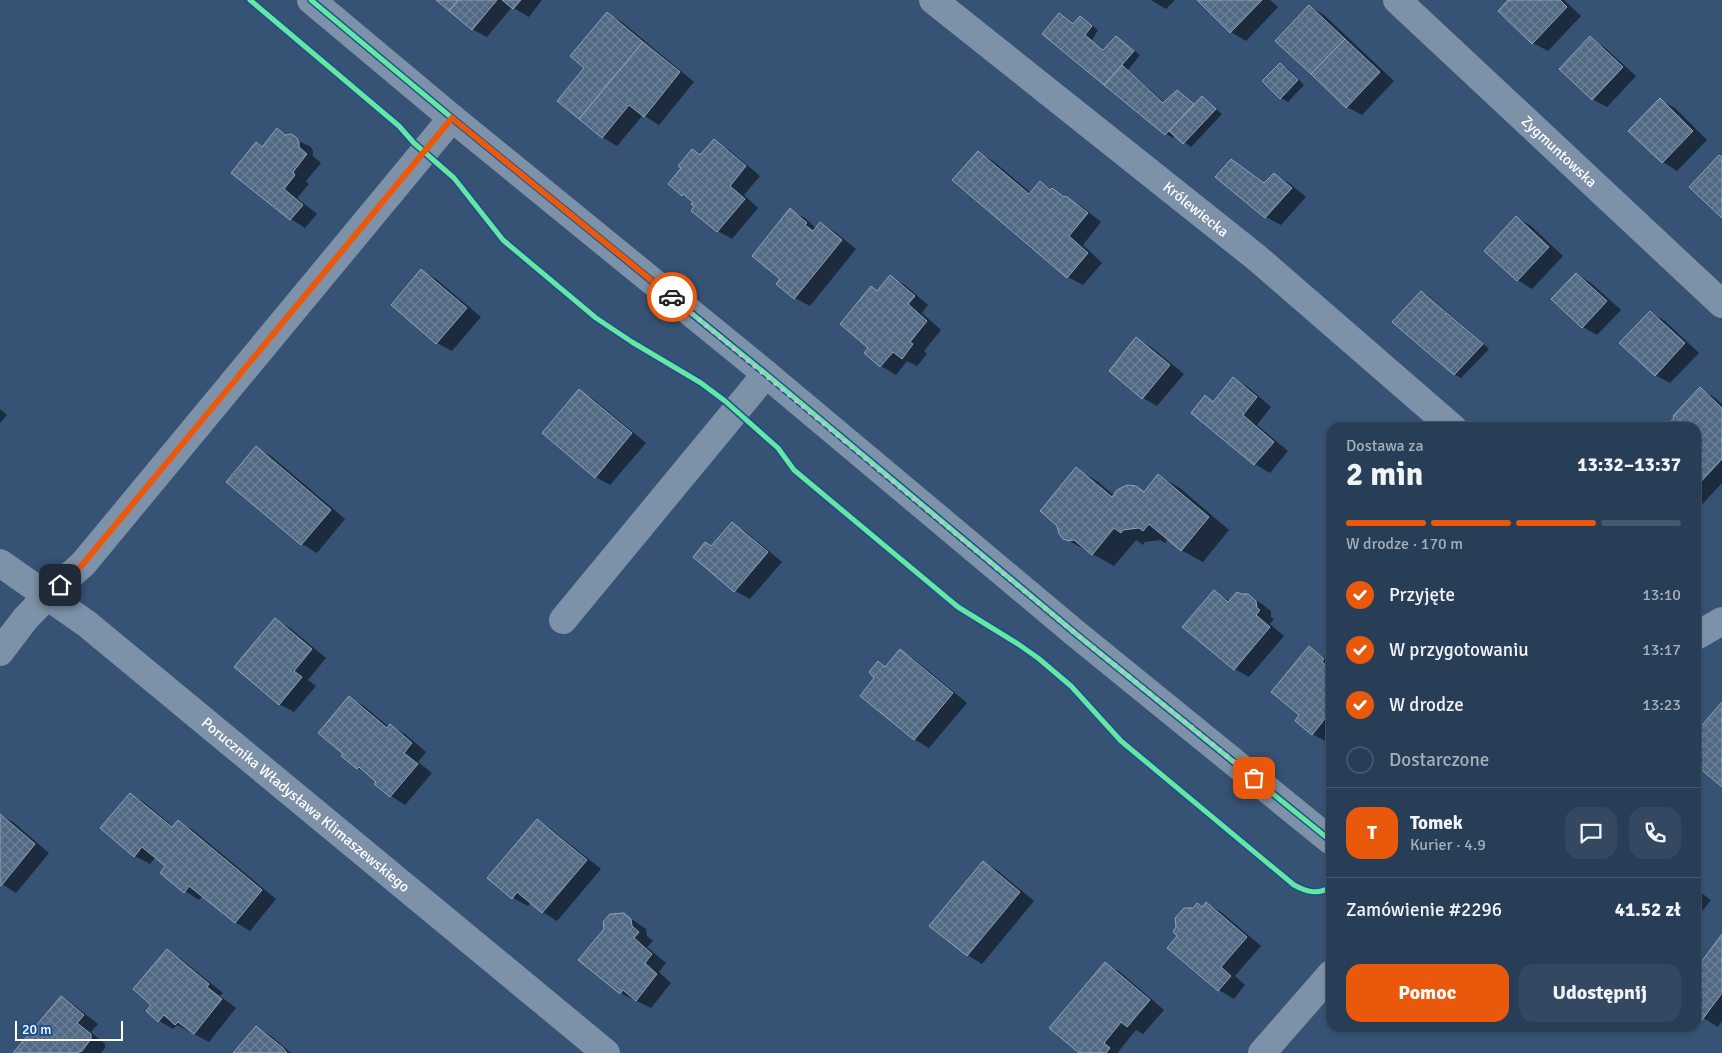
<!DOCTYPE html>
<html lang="pl">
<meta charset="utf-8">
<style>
:root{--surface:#283e57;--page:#344961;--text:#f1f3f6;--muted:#a5aeba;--line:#44576d;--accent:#ea580c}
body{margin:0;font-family:Signika,sans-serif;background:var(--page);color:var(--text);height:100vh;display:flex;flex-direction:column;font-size:19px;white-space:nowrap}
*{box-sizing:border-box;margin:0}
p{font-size:16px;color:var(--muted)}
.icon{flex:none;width:28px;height:28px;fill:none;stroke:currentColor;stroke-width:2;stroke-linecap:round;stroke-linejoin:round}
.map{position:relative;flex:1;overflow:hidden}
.panel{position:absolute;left:1326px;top:422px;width:375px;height:610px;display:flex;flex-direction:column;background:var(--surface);border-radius:15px;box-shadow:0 1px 4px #0004,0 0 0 1px var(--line)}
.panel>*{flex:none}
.scale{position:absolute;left:15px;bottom:12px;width:108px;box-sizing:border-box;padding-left:5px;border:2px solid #fff;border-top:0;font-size:14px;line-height:18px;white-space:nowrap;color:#fff;-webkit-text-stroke:4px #1b4f8f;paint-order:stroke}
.pin{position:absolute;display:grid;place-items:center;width:42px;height:42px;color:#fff;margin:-21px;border-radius:10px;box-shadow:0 2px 8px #0006}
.courier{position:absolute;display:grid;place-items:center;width:50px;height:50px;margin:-25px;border:4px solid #ea580c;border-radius:50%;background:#fff;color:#222;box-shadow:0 1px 6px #0007}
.overview em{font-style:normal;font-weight:700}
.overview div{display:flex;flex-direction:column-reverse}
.overview{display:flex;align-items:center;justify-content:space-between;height:85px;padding:0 20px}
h1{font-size:32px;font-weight:700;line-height:38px}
.bar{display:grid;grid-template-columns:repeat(4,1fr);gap:8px 5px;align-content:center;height:60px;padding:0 20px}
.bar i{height:6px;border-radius:4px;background:var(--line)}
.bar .selected{background:var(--accent)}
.bar p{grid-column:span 4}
.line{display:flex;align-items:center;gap:12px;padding:0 20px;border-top:1px solid var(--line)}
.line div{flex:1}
.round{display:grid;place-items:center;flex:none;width:52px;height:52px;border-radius:15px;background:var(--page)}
ol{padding:0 20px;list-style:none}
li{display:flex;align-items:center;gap:15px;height:55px}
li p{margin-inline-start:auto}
li .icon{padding:5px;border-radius:50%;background:var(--accent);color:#fff;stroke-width:4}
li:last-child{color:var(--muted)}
li i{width:28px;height:28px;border:2px solid var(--line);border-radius:50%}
.action{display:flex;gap:10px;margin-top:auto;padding:10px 20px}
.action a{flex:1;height:58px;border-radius:15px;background:var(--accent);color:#fff;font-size:20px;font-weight:700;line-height:58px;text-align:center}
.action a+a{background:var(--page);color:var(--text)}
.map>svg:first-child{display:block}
.shadow{fill:#0007}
.building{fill:url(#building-cross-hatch);stroke:#92a2b6}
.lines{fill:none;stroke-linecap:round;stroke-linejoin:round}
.minor{stroke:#7d92a8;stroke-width:28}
.cycleway-casing{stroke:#1b4f8f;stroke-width:8}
.cycleway{stroke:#66e7a1;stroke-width:5}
.done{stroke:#b9c2ce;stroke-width:5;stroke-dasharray:0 9}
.route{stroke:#ea580c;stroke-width:6}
.labels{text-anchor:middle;stroke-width:4.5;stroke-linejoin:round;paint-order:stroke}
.street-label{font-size:15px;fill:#fff;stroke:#1b4f8f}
</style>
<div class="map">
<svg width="1722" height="1053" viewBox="0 0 1722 1053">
<defs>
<pattern id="building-cross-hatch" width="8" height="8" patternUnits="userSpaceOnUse" patternTransform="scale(1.25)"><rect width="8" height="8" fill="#526984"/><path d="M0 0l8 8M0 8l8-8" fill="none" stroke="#6c8096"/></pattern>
</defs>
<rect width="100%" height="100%" fill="#365274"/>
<g class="shadow">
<polygon points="438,0 542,0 529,17 512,7 487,37 472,29"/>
<polygon points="1151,0 1175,0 1166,9"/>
<polygon points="1198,0 1270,0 1278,7 1246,41 1231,32"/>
<polygon points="1510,0 1564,0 1581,16 1548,51 1533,43 1499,11"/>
<polygon points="1309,6 1324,15 1394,81 1362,115 1347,107 1277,41"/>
<polygon points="607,13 622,22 694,82 659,125 643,115 617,146 602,137 586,68"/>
<polygon points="1080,17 1098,30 1092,40 1105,50 1116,37 1140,55 1128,70 1165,103 1177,91 1195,105 1202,98 1222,114 1191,147 1175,135 1173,138 1166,134 1044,34 1074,25"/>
<polygon points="1590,38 1604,47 1636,76 1607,107 1592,99"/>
<polygon points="1280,64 1287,68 1304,85 1288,102 1281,98 1264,81"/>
<polygon points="1660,100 1675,108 1707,140 1677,171 1663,162"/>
<polygon points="277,130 311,147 313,151 313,156 321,163 306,181 309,184 297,198 317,214 305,228 291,219 233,173 262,147"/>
<polygon points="714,141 729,150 760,176 744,195 758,208 732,239 718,231 694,202 683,195 669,184 682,168 692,151 701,156"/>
<polygon points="978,152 993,161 1031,193 1040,183 1081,206 1101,222 1083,245 1102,263 1083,285 1068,277"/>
<polygon points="1232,161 1265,183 1274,174 1289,183 1306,197 1281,225 1266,217"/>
<polygon points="790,210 805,218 817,229 820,224 835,232 856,249 810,306 795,298 778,283 782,279"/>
<polygon points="1516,217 1531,226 1563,256 1532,289 1518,280"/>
<polygon points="421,271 436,279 481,317 452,351 437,343"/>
<polygon points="1576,274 1591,283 1621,310 1597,335 1583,327"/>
<polygon points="890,277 905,285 928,305 922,313 941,330 924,351 927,354 917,366 907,361 896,375 881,366 865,353 870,348 871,288 878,291"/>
<polygon points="1422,292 1429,296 1489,349 1461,378 1454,374"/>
<polygon points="1650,312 1665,321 1699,353 1670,383 1655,375"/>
<polygon points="1137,339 1151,347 1184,374 1157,406 1143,398"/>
<polygon points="1233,379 1248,387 1271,407 1257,425 1288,451 1270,473 1255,464 1193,413 1205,397 1214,402"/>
<polygon points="1700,389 1714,397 1722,404 1722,483 1697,510 1696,428"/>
<polygon points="579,390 593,399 646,443 610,485 596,477"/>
<polygon points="0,409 7,415 0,423"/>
<polygon points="257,448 271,456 345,519 317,553 302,544 228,482"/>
<polygon points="1076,469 1097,481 1115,496 1144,493 1158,476 1180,488 1229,530 1203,562 1181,550 1168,539 1165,543 1160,540 1145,542 1143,545 1136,540 1114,566 1064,538"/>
<polygon points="732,523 746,532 782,562 750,599 735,591 695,557 712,547"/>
<polygon points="1214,592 1230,601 1241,596 1247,595 1262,604 1271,611 1271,617 1274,619 1270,624 1284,636 1249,677 1235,669"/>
<polygon points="275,620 290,628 326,658 308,680 316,686 294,712 279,704"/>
<polygon points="1309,648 1331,663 1331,737 1327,742 1312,734 1301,715"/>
<polygon points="900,650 914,659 967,703 929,748 914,739 886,668"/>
<polygon points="349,698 364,706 389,727 391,726 405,734 426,752 418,762 432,773 405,805 391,796 376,784 378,782 373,777 358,768 343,756 345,754"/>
<polygon points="130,794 145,803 174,827 178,822 193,830 276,899 250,931 235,922 202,896 199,900 185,891 167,866 156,857 150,864 135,856"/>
<polygon points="0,815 13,822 49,853 16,893 0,883"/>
<polygon points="537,820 551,829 601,869 557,921 543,912 531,902 528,906 513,898 489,878"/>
<polygon points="983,862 998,871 1034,901 982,964 967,955"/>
<polygon points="1696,889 1711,900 1696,919"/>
<polygon points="1206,903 1221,912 1261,946 1235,976 1245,985 1234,999 1219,990 1169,948"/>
<polygon points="624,914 646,929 647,936 653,941 647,947 666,963 659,972 671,983 651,1008 620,993"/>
<polygon points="1722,936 1722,1021 1718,1027 1703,1018"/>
<polygon points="167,950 181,959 223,993 220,996 236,1008 209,1042 177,1025 173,1029 159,1021 153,1005"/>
<polygon points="1105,964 1120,972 1164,1010 1143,1034 1136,1030 1118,1052 1119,1053 1081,1053"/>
<polygon points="61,997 75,1006 98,1024 91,1032 105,1044 105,1048 101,1053 14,1053"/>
<polygon points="257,1027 271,1036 291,1053 235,1053"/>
</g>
<g class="building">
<polygon points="436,0 458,0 449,11"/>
<polygon points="458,0 497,0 472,30 449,11"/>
<polygon points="502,0 521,0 513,9"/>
<polygon points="1197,0 1262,0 1230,33"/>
<polygon points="1508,0 1560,0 1567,7 1532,44 1498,11"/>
<polygon points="1309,5 1345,39 1311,74 1275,41"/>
<polygon points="607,12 643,42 579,119 557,101 584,68 570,56"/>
<polygon points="1059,13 1073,24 1080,16 1092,26 1085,35 1103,50 1116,36 1134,51 1104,85 1042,34"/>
<polygon points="1590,36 1623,67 1592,100 1559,69"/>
<polygon points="1345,39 1380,72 1346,108 1311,74"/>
<polygon points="643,42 680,72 644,117 629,105 602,138 579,119"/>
<polygon points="1280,63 1298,80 1280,99 1262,81"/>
<polygon points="1122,65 1163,103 1177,90 1194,104 1165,135 1104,85"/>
<polygon points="1202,96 1216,109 1183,144 1169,131"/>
<polygon points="1660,98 1693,131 1662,163 1628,131"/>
<polygon points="277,128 285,135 291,134 296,137 299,142 299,147 307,154 293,172 295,175 284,189 303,205 290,220 231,173 256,142 262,147"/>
<polygon points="714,139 746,166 730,186 745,199 717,232 691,211 694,206 691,204 693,202 683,194 682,196 668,184 681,168 678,166 692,149 700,155"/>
<polygon points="978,151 1029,194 1040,181 1050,190 1052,188 1064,197 1066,196 1088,213 1069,236 1088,253 1067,278 952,180"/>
<polygon points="1719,155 1722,157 1722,218 1689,187"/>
<polygon points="1231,159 1264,183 1274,173 1292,188 1265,218 1215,177"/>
<polygon points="790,208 807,223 805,225 813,231 820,222 842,240 794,299 776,284 780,279 752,256"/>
<polygon points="1516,216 1549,247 1517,281 1484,251"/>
<polygon points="421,269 467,308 436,344 391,305"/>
<polygon points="1576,273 1607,301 1582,328 1551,299"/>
<polygon points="890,275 915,296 908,304 927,321 910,342 913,344 902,359 893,352 880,367 864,353 868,348 840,324 871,286 877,291"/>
<polygon points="1421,291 1483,344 1454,375 1392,322"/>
<polygon points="1650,311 1685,343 1655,376 1619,343"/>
<polygon points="1136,337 1170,365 1142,399 1109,371"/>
<polygon points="1233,377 1257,397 1243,415 1274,442 1254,465 1191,413 1205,395 1213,402"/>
<polygon points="1700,387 1722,408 1722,459 1696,487 1696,428 1665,428 1674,418 1673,416"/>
<polygon points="579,389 632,433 595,478 542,433"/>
<polygon points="256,446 331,510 301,545 226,482"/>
<polygon points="1076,467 1112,497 1117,490 1127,485 1136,486 1144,492 1158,474 1209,517 1181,551 1149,524 1143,531 1139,528 1123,530 1121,533 1114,528 1092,555 1074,540 1069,541 1063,539 1059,534 1057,526 1040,511"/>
<polygon points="732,522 768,552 734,592 693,557 705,542 711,546"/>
<polygon points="1214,590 1228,602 1237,592 1241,594 1248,594 1256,601 1257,608 1260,610 1256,615 1270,627 1234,670 1182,627"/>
<polygon points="275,618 312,649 294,671 302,677 279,705 234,667"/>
<polygon points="1309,646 1324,659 1322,662 1331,669 1331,711 1312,735 1295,721 1299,715 1271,692"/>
<polygon points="900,649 953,693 914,740 860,696 874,678 869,672 878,661 885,667"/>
<polygon points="349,696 387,728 390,724 412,743 404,753 418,764 390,797 374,784 376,782 359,767 357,769 341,756 343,754 318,733"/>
<polygon points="1722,702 1722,787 1696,765 1696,732"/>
<polygon points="130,793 172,827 178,820 262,890 235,923 189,886 184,893 160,873 165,866 142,847 134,857 100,828"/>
<polygon points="0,814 35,844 1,886 0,885"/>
<polygon points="537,819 587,860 542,913 517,892 512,899 487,878"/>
<polygon points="983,861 1020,892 967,956 929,926"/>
<polygon points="1206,902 1247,937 1221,967 1231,976 1218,991 1167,948 1177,936 1173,932 1176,927 1175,918 1184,908 1193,908 1197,903 1202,907"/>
<polygon points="624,913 631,919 632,926 639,932 634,938 652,954 645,963 657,974 636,1001 623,990 620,994 578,960 604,929 603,922 610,914"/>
<polygon points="1722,934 1722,993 1702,1020 1696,1015 1696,969"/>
<polygon points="167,949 209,984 207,987 222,999 194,1034 178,1022 175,1025 164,1015 158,1022 146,1011 151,1005 133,989"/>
<polygon points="1105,962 1150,1000 1127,1027 1121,1022 1104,1043 1110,1048 1106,1053 1079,1053 1049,1028"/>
<polygon points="61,996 84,1015 77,1023 91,1034 91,1039 82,1051 76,1053 13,1053"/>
<polygon points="256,1026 283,1048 287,1053 233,1053"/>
</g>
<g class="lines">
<g class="minor">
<polyline points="311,0 452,118 766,374 1075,633 1331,841"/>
<path id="s1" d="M933 0 1257 258 1453 428"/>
<path id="s2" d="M1397 0 1722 304"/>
<path id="s3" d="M0 563 87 624 606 1053"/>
<polyline points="563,620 766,374"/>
<polyline points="1696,636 1722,621"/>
<polyline points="0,652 25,619 48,595 83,564 452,118"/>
<polyline points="1262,1053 1331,974"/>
</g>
<g class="cycleway-casing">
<g id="cycleway">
<path d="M250 0 399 126 414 143 454 178 503 240 596 318 632 342 701 383 725 401 778 448 794 470 958 607 1018 644 1038 658 1071 686 1121 741 1294 885C1307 892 1318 895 1331 887"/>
<polyline points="311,0 452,118 766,374 1075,633 1331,841"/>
</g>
</g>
<use href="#cycleway" class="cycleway"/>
</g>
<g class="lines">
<polyline class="done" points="672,297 1075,633 1254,778"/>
<polyline class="route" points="60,585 83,564 452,118 672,297"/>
</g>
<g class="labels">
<g class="street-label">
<text dy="5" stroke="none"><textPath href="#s2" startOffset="222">Zygmuntowska</textPath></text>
<text dy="5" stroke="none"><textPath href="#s1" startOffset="336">Królewiecka</textPath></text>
<text dy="5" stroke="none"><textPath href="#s3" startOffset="390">Porucznika Władysława Klimaszewskiego</textPath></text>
</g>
</g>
</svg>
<div class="scale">20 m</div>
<div class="pin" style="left:1254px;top:778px;background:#ea580c"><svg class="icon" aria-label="bag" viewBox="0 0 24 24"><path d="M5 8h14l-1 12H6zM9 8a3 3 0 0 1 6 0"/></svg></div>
<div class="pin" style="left:60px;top:585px;background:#1f2937"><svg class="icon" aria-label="home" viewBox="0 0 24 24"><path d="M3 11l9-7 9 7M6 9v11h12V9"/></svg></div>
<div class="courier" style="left:672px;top:297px"><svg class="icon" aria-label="car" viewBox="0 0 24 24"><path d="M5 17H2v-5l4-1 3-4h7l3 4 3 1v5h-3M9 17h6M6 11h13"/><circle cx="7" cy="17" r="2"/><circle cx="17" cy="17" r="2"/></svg></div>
<section class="panel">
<div class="overview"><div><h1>2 min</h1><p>Dostawa za</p></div><em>13:32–13:37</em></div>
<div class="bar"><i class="selected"></i><i class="selected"></i><i class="selected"></i><i></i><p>W drodze · 170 m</p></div>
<ol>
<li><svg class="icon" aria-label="check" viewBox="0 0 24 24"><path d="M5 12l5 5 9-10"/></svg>Przyjęte<p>13:10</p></li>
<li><svg class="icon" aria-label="check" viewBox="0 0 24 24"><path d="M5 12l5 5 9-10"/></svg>W przygotowaniu<p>13:17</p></li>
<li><svg class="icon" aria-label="check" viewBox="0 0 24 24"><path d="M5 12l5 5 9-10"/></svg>W drodze<p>13:23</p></li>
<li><i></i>Dostarczone</li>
</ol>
<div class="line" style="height:90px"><b class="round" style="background:var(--accent);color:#fff">T</b><div><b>Tomek</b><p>Kurier · 4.9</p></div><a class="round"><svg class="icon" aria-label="chat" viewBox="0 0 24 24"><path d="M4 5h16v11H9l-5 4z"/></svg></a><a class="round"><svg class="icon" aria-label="phone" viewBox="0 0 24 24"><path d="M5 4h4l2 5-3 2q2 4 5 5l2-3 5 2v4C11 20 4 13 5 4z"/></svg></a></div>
<div class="line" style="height:65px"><div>Zamówienie #2296</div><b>41.52 zł</b></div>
<div class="action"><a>Pomoc</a><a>Udostępnij</a></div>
</section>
</div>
